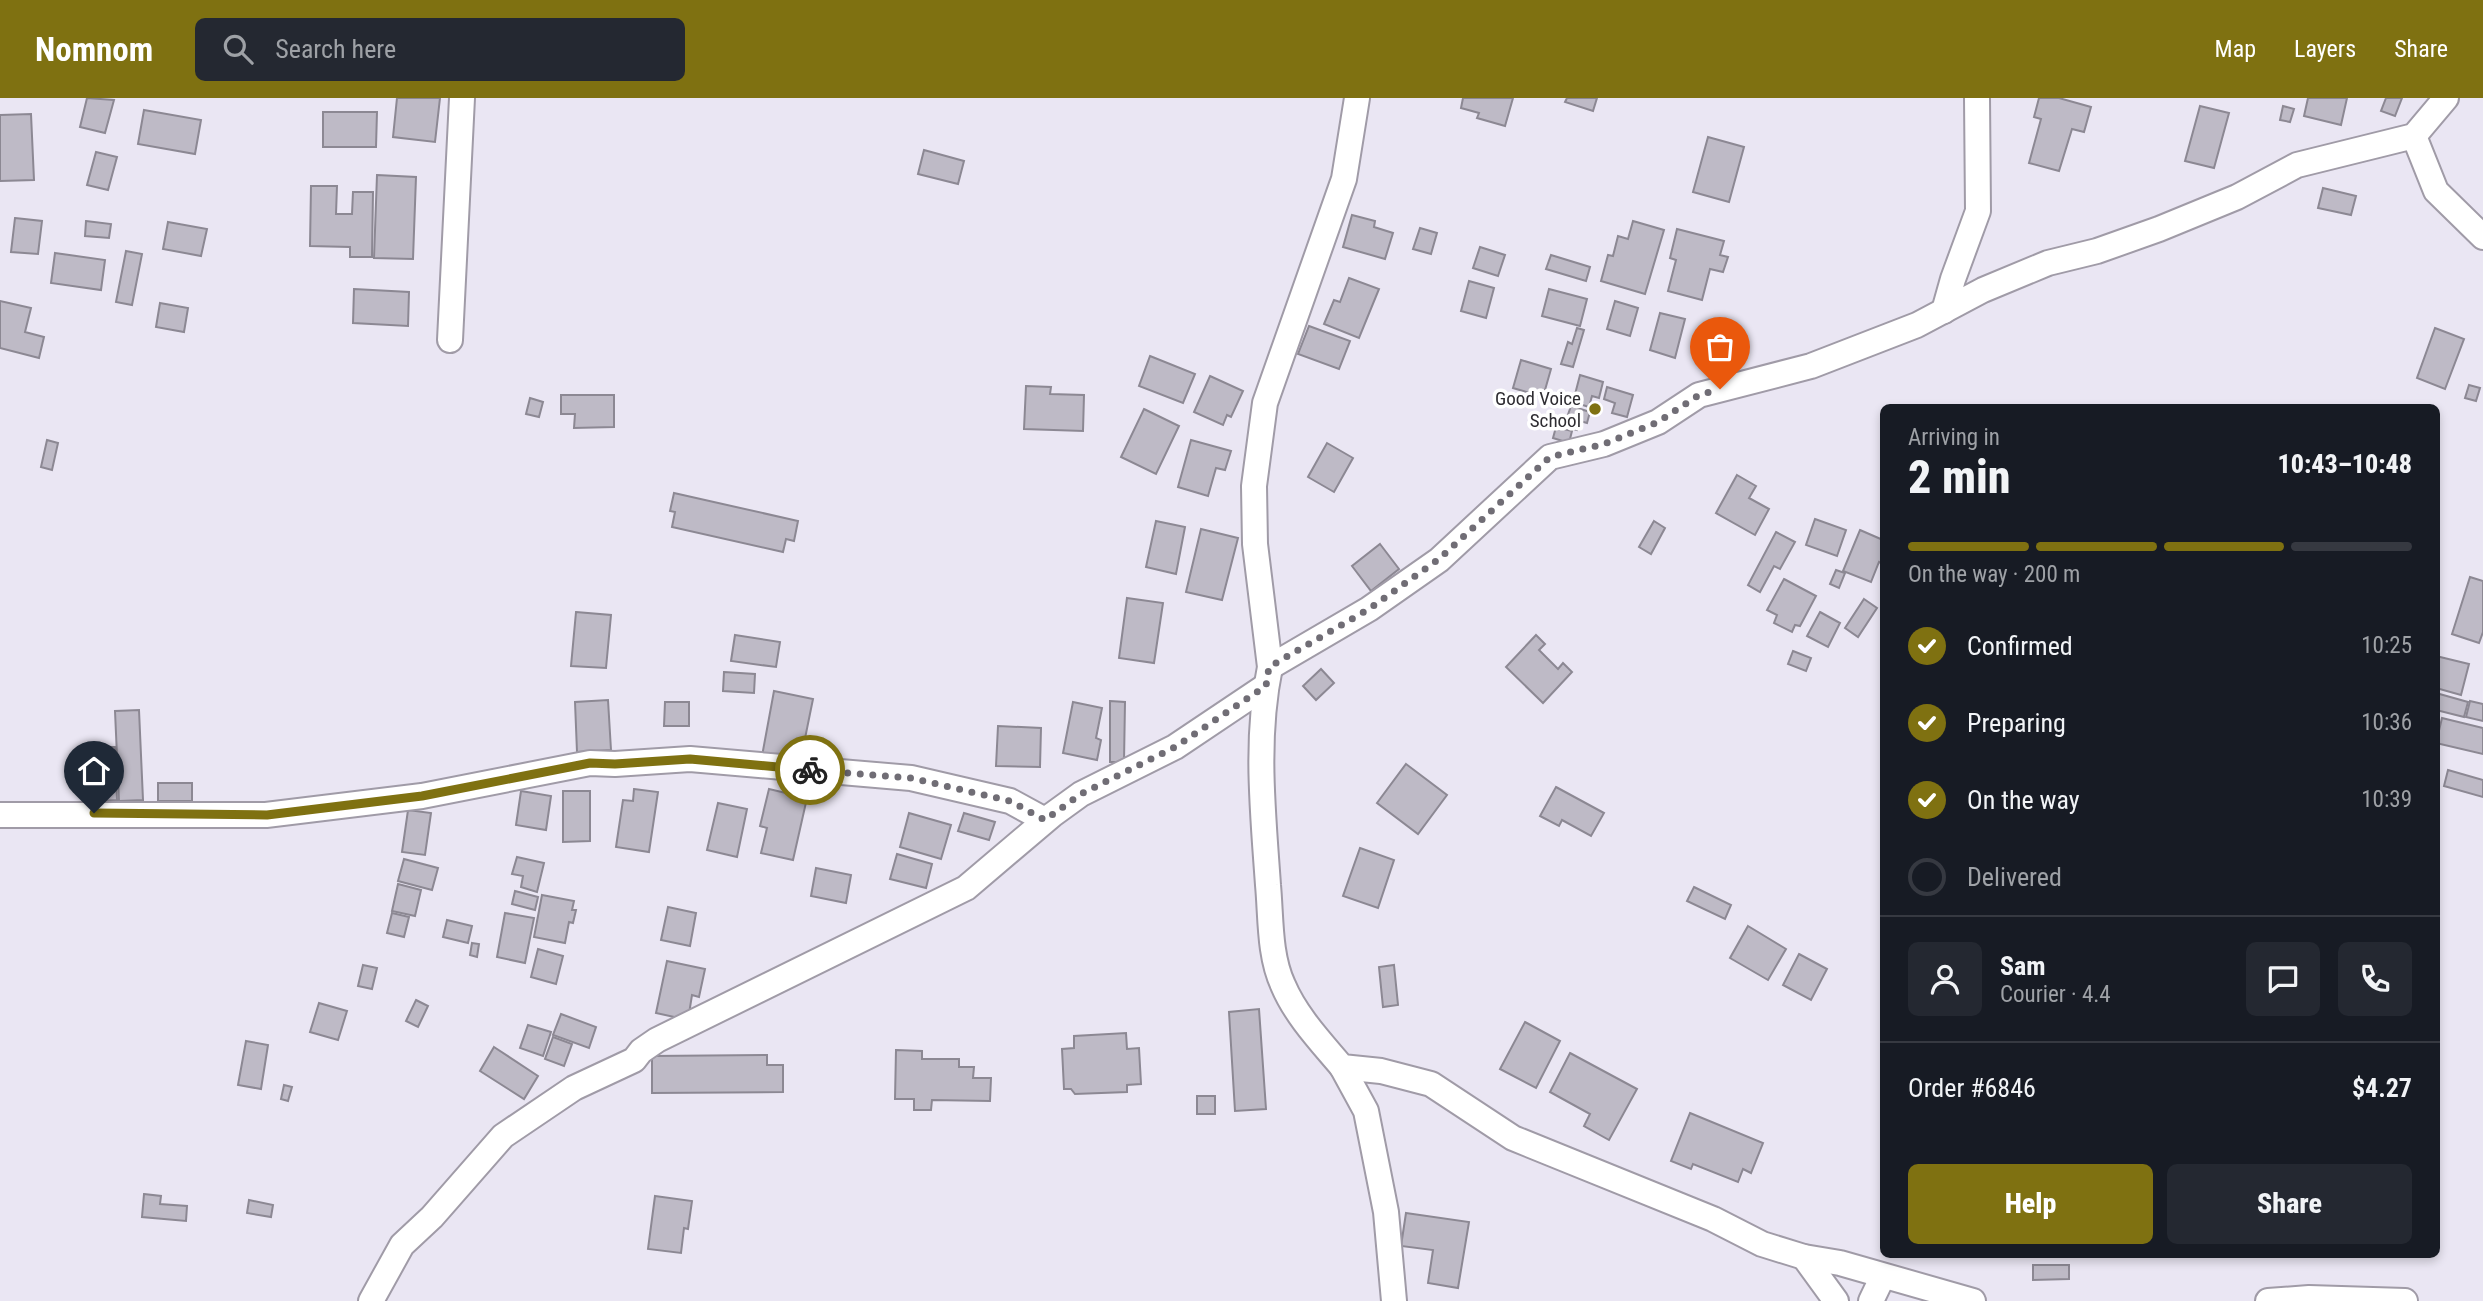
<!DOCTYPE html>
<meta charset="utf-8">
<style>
:root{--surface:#171b24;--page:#242831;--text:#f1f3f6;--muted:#9ea1a6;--line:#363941;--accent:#7f7111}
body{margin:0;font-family:"Roboto Condensed",sans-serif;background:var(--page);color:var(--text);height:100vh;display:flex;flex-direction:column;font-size:26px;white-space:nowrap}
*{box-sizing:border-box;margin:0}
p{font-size:23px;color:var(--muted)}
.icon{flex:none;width:38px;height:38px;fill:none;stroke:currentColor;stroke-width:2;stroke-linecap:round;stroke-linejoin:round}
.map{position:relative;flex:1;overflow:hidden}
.panel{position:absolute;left:1880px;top:306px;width:560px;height:854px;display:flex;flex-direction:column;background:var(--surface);border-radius:10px;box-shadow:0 4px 10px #0003}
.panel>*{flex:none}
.pin{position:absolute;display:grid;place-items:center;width:60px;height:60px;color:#fff;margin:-72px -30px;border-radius:50% 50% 50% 0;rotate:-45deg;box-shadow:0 0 7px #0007}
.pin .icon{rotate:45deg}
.courier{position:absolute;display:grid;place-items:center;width:70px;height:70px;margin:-35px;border:5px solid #7f7111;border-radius:50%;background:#fff;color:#222;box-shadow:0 2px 9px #0007}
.headline em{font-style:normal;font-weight:800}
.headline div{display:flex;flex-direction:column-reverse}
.headline{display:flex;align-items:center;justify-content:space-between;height:119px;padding:0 28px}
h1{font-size:46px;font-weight:800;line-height:52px}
.bar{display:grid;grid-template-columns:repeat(4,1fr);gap:10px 7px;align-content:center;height:84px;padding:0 28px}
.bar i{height:9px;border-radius:5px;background:var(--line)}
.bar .on{background:var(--accent)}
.bar p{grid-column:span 4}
.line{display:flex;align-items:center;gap:18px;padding:0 28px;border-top:2px solid var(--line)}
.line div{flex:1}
.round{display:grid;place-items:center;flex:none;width:74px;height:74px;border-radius:10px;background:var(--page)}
ol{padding:0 28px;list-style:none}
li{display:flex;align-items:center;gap:21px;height:77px}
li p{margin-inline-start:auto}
li .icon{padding:7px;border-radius:50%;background:var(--accent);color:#fff;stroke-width:4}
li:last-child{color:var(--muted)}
li i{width:38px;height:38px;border:4px solid var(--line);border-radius:50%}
.action{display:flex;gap:14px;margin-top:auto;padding:14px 28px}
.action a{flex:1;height:80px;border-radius:10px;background:var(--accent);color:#fff;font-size:28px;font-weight:800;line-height:80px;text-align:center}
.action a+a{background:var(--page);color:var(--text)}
header{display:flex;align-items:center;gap:42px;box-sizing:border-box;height:98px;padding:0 35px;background:var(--accent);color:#fff}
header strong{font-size:33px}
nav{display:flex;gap:38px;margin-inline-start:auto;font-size:24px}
.search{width:490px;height:63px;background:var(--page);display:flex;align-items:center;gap:18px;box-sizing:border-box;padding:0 24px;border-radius:10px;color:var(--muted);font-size:26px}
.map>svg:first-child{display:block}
.building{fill:#bebac6;stroke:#8c8893;stroke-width:2}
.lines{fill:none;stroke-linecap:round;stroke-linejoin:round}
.minor-casing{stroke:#a09ba7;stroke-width:28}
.minor{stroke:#fff;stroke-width:24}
.done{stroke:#706d75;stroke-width:7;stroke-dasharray:0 12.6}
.route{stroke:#7f7111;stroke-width:9}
.poi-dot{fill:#7f7111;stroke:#fff;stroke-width:2.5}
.labels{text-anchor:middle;stroke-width:7;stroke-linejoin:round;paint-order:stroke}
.poi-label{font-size:19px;fill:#2e2c31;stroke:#fff;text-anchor:end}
</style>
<header>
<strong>Nomnom</strong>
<div class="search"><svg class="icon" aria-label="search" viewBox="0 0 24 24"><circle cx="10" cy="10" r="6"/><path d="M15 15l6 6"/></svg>Search here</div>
<nav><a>Map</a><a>Layers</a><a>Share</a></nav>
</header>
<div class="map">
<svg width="2483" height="1203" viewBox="0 0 2483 1203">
<rect width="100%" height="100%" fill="#eae6f3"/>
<g class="building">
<polygon points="87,0 114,2 105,35 80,29"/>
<polygon points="397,0 440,0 435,44 393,39"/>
<polygon points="1463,0 1513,0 1505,28 1477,20 1479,15 1461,10"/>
<polygon points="1567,0 1597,0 1593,13 1565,4"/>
<polygon points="2039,0 2059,0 2091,9 2084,34 2072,31 2059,73 2029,65 2041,21 2034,19"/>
<polygon points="2308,0 2347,0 2341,27 2304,18"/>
<polygon points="2386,0 2402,0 2395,18 2381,13"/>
<polygon points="2200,8 2229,15 2214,70 2185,63"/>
<polygon points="2283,8 2294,11 2290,24 2280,22"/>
<polygon points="144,12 201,22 195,56 138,46"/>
<polygon points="323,14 377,14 376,49 323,49"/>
<polygon points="31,16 34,82 0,83 0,17"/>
<polygon points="1708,39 1744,49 1729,104 1693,94"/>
<polygon points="924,52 964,63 958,86 918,76"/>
<polygon points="96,54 117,59 108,92 87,87"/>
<polygon points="377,77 416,79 413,161 374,160"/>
<polygon points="311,88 337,88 336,116 352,116 353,94 373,94 372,159 350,159 350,149 310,148"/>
<polygon points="2323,90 2356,98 2351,117 2318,110"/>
<polygon points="1352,117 1375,123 1374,129 1393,135 1385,161 1343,149"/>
<polygon points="15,120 42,123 38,156 11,154"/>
<polygon points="86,123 111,126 109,140 85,138"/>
<polygon points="1633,123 1664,132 1645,196 1601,183 1608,157 1613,158 1618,138 1628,141"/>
<polygon points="168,124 207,131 201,158 163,151"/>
<polygon points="1420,130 1437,135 1431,156 1413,151"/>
<polygon points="1677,131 1724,143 1720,157 1728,159 1723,174 1710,171 1702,202 1668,193 1676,162 1670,160"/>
<polygon points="1480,149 1505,157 1498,178 1473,170"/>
<polygon points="126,153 142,156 132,207 116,204"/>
<polygon points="55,155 105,162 101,192 51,185"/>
<polygon points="1551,157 1590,169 1586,183 1546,171"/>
<polygon points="1349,180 1379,191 1359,240 1324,226 1334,202 1340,204"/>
<polygon points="1469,183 1494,190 1486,220 1461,213"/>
<polygon points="354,191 409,194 408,228 353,225"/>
<polygon points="1549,191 1587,201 1580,228 1542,218"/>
<polygon points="0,203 31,210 25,234 44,239 39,260 0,250"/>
<polygon points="1615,203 1638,210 1630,238 1607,231"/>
<polygon points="160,205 188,210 184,234 156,229"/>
<polygon points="1660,215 1685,221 1675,260 1650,252"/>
<polygon points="1309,228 1350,243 1339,271 1298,256"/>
<polygon points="1577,230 1584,232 1573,269 1561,266 1568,244 1572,246"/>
<polygon points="2435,230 2464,241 2445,291 2417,280"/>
<polygon points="1150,258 1195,276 1183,305 1139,288"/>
<polygon points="1521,262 1551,271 1543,299 1513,290"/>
<polygon points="1580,277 1603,284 1599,300 1592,298 1589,309 1573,304"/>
<polygon points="1210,278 1243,293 1231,319 1227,317 1223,327 1194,314"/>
<polygon points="2469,287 2480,290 2476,303 2465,300"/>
<polygon points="1026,288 1051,289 1050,296 1084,297 1083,333 1024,331"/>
<polygon points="1607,289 1633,297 1627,319 1612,315 1615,305 1604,301"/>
<polygon points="561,297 614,297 614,329 574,330 575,316 561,316"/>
<polygon points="530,300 543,304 539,319 526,316"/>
<polygon points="1571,308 1590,314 1587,325 1580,323 1577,332 1564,328"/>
<polygon points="1144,311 1179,328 1156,376 1121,359"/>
<polygon points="1556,329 1572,333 1569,345 1553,340"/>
<polygon points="47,342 58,345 52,372 41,369"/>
<polygon points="1191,342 1231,353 1225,372 1216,370 1208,398 1178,389"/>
<polygon points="1327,345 1353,360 1334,394 1308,379"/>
<polygon points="1737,377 1756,388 1749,400 1769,411 1755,437 1716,415"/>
<polygon points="674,395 798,423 794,443 786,441 783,454 672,429 675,414 670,413"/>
<polygon points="1815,421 1846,432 1837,458 1806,447"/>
<polygon points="1156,423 1185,429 1176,476 1146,469"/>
<polygon points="1654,423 1665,430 1651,456 1639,449"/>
<polygon points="1201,431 1238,440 1222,502 1186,494"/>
<polygon points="1860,432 1883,442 1883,466 1879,464 1871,484 1843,473"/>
<polygon points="1776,434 1795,444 1780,471 1774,468 1760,494 1748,487"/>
<polygon points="1380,446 1399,471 1371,493 1352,468"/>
<polygon points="1836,472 1845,475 1839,490 1830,486"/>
<polygon points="2470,479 2483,483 2483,534 2479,545 2452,536"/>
<polygon points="1784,481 1816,498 1800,528 1795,527 1792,534 1774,525 1777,517 1767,512"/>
<polygon points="1127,500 1163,505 1154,565 1119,560"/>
<polygon points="1864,501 1877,510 1858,539 1845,530"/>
<polygon points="576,514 611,517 606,570 571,568"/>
<polygon points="1820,514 1840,525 1828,549 1807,538"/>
<polygon points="735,537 780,544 776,569 731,563"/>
<polygon points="1536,537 1545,546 1539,552 1558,571 1563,565 1572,574 1543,605 1506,569"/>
<polygon points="1793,553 1811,560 1806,573 1788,566"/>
<polygon points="2436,558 2469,566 2461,597 2436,590"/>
<polygon points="1321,571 1334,585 1316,602 1303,588"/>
<polygon points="724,574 755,576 754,595 723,593"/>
<polygon points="774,593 813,601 800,665 762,658"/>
<polygon points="2436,595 2468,604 2464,619 2436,612"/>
<polygon points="608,602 611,652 577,654 575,604"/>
<polygon points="1110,603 1125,604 1124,664 1110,664"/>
<polygon points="2470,603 2483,606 2483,623 2466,619"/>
<polygon points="665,604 689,604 689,628 664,628"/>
<polygon points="1073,604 1102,610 1096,640 1101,642 1097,662 1063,655"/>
<polygon points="139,612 143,702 119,703 115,613"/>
<polygon points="2442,620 2483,630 2483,656 2436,645"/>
<polygon points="998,628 1041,630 1040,669 996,668"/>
<polygon points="98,649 115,649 117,702 99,703"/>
<polygon points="1406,666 1447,697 1418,736 1377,705"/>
<polygon points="2448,672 2483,682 2483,699 2444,688"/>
<rect x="158" y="685" width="34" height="18"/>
<polygon points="1556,689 1604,715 1591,738 1562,722 1559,728 1540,718"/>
<polygon points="634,691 658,694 649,754 616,749 623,702 633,703"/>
<polygon points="769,691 807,700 793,762 761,755 767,730 760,728"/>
<polygon points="521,693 551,698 546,732 516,727"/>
<polygon points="563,693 590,693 590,743 563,744"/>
<polygon points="718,705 747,711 737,759 707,752"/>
<polygon points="408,712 431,715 425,757 402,754"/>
<polygon points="909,715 951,727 941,761 900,749"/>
<polygon points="964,715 995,724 989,742 958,733"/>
<polygon points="1360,750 1394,762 1378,810 1343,798"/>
<polygon points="897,756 932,766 926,790 890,781"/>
<polygon points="517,759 544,765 537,794 521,789 523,778 512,776"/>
<polygon points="404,761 438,770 432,792 398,783"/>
<polygon points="816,770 851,777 846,805 811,798"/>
<polygon points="398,786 421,792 415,818 392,813"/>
<polygon points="1694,789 1731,807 1725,821 1687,803"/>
<polygon points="515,793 538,799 535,812 512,806"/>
<polygon points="542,797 574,803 572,812 576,812 573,825 569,824 565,845 534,839"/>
<polygon points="668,809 696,815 690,848 661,842"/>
<polygon points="392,815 409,819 404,839 387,835"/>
<polygon points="505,815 534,820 525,865 497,859"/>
<polygon points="447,822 472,828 468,845 443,839"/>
<polygon points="1748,828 1786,851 1768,882 1730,860"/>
<polygon points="472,845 479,846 477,859 470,857"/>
<polygon points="538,851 563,858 556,886 531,879"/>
<polygon points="1799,856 1827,871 1811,902 1783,887"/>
<polygon points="667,863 705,871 699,899 692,897 688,922 656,915"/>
<polygon points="363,867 377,870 372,891 358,888"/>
<polygon points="1394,867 1398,907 1383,909 1379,869"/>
<polygon points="416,902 428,908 418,929 406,923"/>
<polygon points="319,905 347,913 338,942 310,934"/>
<polygon points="1259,911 1266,1011 1235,1013 1229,914"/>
<polygon points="561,916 596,929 589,950 553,937"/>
<polygon points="1525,924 1560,943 1536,990 1500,971"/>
<polygon points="528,927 551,934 543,958 520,950"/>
<polygon points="1126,935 1127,951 1139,950 1141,986 1127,987 1127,994 1075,996 1071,991 1064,991 1062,951 1074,950 1074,938"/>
<polygon points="553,939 572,946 564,968 545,961"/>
<polygon points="246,943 268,947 261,991 238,987"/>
<polygon points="494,949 538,978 524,1001 480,973"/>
<polygon points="896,952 922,953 922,961 959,961 959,969 974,969 973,980 991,980 990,1003 932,1002 931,1012 914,1012 914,1001 895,1001"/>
<polygon points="1570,955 1637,991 1609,1042 1584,1028 1590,1016 1550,994"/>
<polygon points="767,957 767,967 783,967 783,994 652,995 652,958"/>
<polygon points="284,987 292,989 288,1003 281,1001"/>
<rect x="1197" y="998" width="18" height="18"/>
<polygon points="1690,1015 1763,1045 1751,1075 1743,1071 1738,1084 1693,1066 1691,1071 1671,1063"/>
<polygon points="144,1096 161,1098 160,1106 187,1108 186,1123 142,1119"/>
<polygon points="655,1098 692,1103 688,1131 684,1130 681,1155 648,1151"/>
<polygon points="249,1102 273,1107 271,1119 247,1115"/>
<polygon points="1406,1115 1469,1124 1458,1190 1428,1185 1433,1152 1401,1148"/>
<polygon points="2033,1167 2069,1167 2069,1181 2033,1182"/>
</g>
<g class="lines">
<g class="minor-casing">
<g id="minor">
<path d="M1357 0 1344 81 1265 305 1254 388 1255 446 1270 569C1255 641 1263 715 1268 787 1271 819 1269 857 1283 887 1296 918 1321 944 1342 969L1381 973 1431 986 1513 1040 1713 1121 1762 1146 1804 1159 1840 1165 1973 1203"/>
<polyline points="2414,38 2436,93 2483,139"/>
<polyline points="1944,213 1953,181 1978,113 1977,0"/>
<polyline points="450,242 462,0"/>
<polyline points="1270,569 1369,511 1439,462 1550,359 1604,346 1658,324 1699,297 1811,268 1917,227 1983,192 2048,165 2097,153 2159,131 2237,99 2297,67 2414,38 2446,0"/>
<polyline points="0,717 266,717 422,698 590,665 615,666 690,661 911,680 1010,703 1045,722"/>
<polyline points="1342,969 1366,1013 1386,1114 1394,1203"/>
<polyline points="1804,1159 1836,1203"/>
<polyline points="371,1203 402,1147 432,1119 503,1038 574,990 634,962 641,953 657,942 966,790 1052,717 1081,696 1175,649 1266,588"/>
<polyline points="1871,1203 1883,1178"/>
<polyline points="2268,1203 2309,1200 2405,1203"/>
</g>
</g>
<use href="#minor" class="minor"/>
</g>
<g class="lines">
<polyline class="done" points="810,672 911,680 1010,703 1045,722 1081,696 1175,649 1266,588 1269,569 1369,511 1439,461 1550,359 1604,346 1658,324 1699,297 1720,291"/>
<polyline class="route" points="94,715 267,717 422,698 590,665 615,666 690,661 810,672"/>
</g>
<circle class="poi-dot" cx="1595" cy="311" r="7"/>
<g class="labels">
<g class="poi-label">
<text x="1581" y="307">Good Voice<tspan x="1581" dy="22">School</tspan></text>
</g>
</g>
</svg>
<div class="pin" style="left:1720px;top:291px;background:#ea580c"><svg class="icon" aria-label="bag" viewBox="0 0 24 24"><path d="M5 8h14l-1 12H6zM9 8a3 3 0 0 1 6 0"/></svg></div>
<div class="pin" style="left:94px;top:715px;background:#1f2937"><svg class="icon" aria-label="home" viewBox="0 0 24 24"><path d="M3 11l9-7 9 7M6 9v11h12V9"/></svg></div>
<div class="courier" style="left:810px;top:672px"><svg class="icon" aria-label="bike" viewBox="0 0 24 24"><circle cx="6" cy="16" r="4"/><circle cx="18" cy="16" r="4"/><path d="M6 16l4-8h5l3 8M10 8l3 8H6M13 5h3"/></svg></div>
<section class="panel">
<div class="headline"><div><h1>2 min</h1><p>Arriving in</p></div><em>10:43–10:48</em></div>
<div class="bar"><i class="on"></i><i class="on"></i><i class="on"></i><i></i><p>On the way · 200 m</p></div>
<ol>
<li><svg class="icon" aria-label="check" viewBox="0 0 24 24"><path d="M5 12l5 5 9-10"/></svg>Confirmed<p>10:25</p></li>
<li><svg class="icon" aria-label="check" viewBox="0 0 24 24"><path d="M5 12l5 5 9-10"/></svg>Preparing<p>10:36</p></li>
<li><svg class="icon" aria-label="check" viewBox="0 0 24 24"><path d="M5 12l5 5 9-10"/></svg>On the way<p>10:39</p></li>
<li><i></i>Delivered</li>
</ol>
<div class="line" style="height:126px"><a class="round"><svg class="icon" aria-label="person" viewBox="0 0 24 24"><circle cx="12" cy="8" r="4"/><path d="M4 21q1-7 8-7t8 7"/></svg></a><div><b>Sam</b><p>Courier · 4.4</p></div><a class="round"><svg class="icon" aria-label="chat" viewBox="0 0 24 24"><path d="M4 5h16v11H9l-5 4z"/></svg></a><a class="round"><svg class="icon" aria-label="phone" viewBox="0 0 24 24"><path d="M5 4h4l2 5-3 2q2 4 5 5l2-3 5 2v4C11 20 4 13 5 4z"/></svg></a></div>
<div class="line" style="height:91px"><div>Order #6846</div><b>$4.27</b></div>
<div class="action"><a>Help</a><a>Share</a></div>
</section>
</div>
